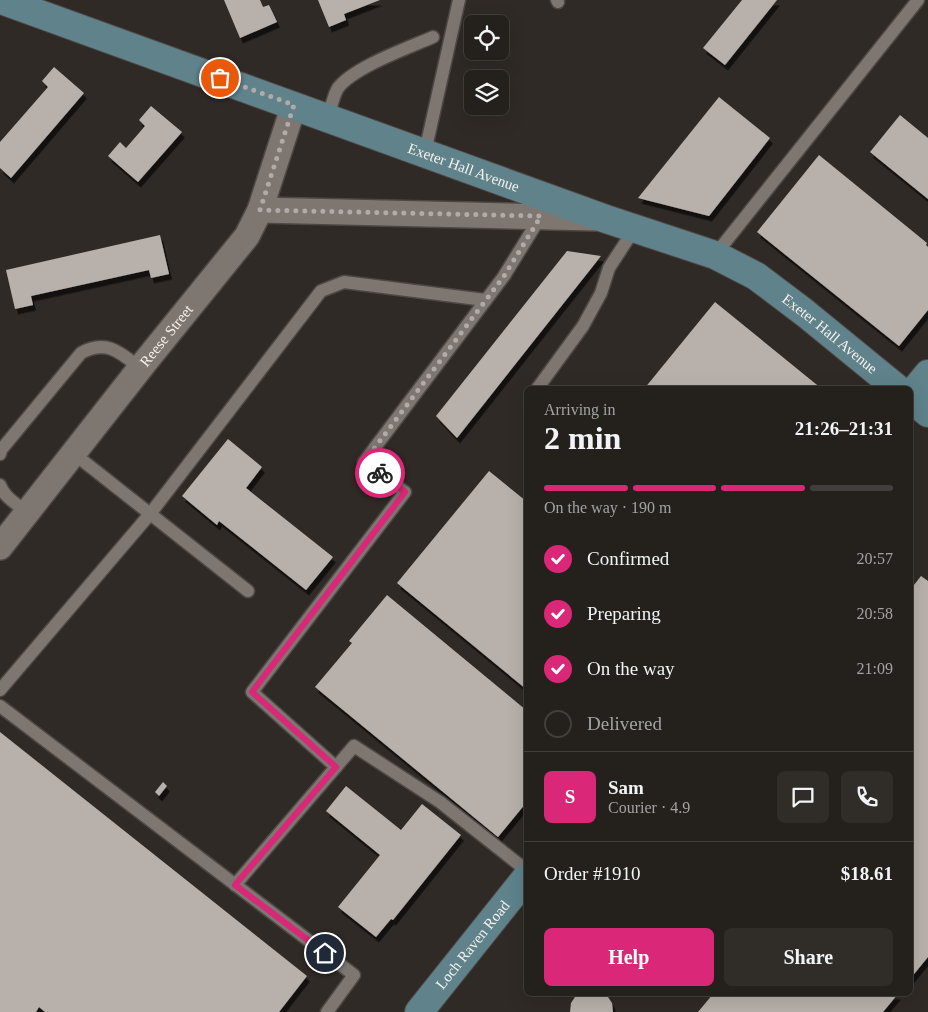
<!DOCTYPE html>
<meta charset="utf-8">
<style>
:root{--surface:#24201c;--page:#302d29;--text:#f1f3f6;--muted:#a3a3a3;--line:#413e3b;--accent:#db2777}
body{margin:0;font-family:"Times New Roman",serif;background:var(--page);color:var(--text);height:100vh;display:flex;flex-direction:column;font-size:19px;white-space:nowrap}
*{box-sizing:border-box;margin:0}
p{font-size:16px;color:var(--muted)}
.icon{flex:none;width:28px;height:28px;fill:none;stroke:currentColor;stroke-width:2;stroke-linecap:round;stroke-linejoin:round}
.map{position:relative;flex:1;overflow:hidden}
.sheet{position:absolute;left:524px;top:386px;width:389px;height:610px;display:flex;flex-direction:column;background:var(--surface);border-radius:8px;box-shadow:0 5px 20px #0002,0 0 0 1px var(--line)}
.sheet>*{flex:none}
.controls{position:absolute;left:464px;top:15px;display:grid;gap:10px}
.controls a{display:grid;place-items:center;width:45px;height:45px;border-radius:8px;background:var(--surface);box-shadow:0 5px 20px #0002,0 0 0 1px var(--line);font-size:25px}
.pin{position:absolute;display:grid;place-items:center;width:42px;height:42px;color:#fff;margin:-21px;border:2px solid #fff;border-radius:50%;box-shadow:0 1px 5px #0007}
.courier{position:absolute;display:grid;place-items:center;width:50px;height:50px;margin:-25px;border:4px solid #db2777;border-radius:50%;background:#fff;color:#222;box-shadow:0 1px 6px #0007}
.overview em{font-style:normal;font-weight:700}
.overview div{display:flex;flex-direction:column-reverse}
.overview{display:flex;align-items:center;justify-content:space-between;height:85px;padding:0 20px}
h1{font-size:32px;font-weight:700;line-height:38px}
.bar{display:grid;grid-template-columns:repeat(4,1fr);gap:8px 5px;align-content:center;height:60px;padding:0 20px}
.bar i{height:6px;border-radius:4px;background:var(--line)}
.bar .selected{background:var(--accent)}
.bar p{grid-column:span 4}
.line{display:flex;align-items:center;gap:12px;padding:0 20px;border-top:1px solid var(--line)}
.line div{flex:1}
.round{display:grid;place-items:center;flex:none;width:52px;height:52px;border-radius:8px;background:var(--page)}
ol{padding:0 20px;list-style:none}
li{display:flex;align-items:center;gap:15px;height:55px}
li p{margin-inline-start:auto}
li .icon{padding:5px;border-radius:50%;background:var(--accent);color:#fff;stroke-width:4}
li:last-child{color:var(--muted)}
li i{width:28px;height:28px;border:2px solid var(--line);border-radius:50%}
.action{display:flex;gap:10px;margin-top:auto;padding:10px 20px}
.action a{flex:1;height:58px;border-radius:8px;background:var(--accent);color:#fff;font-size:20px;font-weight:700;line-height:58px;text-align:center}
.action a+a{background:var(--page);color:var(--text)}
.map>svg:first-child{display:block}
.building{fill:#b8b1ab;filter:url(#shadow)}
.lines{fill:none;stroke-linecap:round;stroke-linejoin:round}
.lane-casing{stroke:#4d4845;stroke-width:15}
.street-casing{stroke:#4d4845;stroke-width:28}
.secondary-casing{stroke:#4d4845;stroke-width:30}
.lane{stroke:#7d7671;stroke-width:12}
.street{stroke:#7d7671;stroke-width:25}
.secondary{stroke:#5f828b;stroke-width:28}
.done{stroke:#b0aba8;stroke-width:5;stroke-dasharray:0 9}
.route{stroke:#db2777;stroke-width:6}
.labels{text-anchor:middle;stroke-width:5;stroke-linejoin:round;paint-order:stroke}
.street-label{font-size:15px;fill:#f5f1ee;stroke:#26201c}
</style>
<div class="map">
<svg width="928" height="1012" viewBox="0 0 928 1012">
<defs>
<filter id="shadow"><feDropShadow dx="3" dy="5.5" stdDeviation="0" flood-color="#0009"/></filter>
</defs>
<rect width="100%" height="100%" fill="#302a26"/>
<g class="building">
<polygon points="224,0 260,0 263,7 269,5 277,22 240,38"/>
<polygon points="318,0 380,0 344,14 346,20 329,27"/>
<polygon points="742,0 777,0 725,65 703,48"/>
<polygon points="54,67 84,93 11,178 0,168 0,142 48,87 42,81"/>
<polygon points="719,97 770,138 709,216 638,198"/>
<polygon points="151,106 182,132 138,182 108,156 120,142 126,148 145,126 139,120"/>
<polygon points="900,115 928,138 928,199 870,152"/>
<polygon points="819,155 927,243 926,245 928,247 928,310 899,346 757,232"/>
<polygon points="160,235 169,274 151,278 149,270 31,296 33,305 15,309 6,270"/>
<polygon points="567,251 601,256 457,438 436,416"/>
<polygon points="715,302 822,389 644,389"/>
<polygon points="228,439 262,467 246,488 333,557 306,590 219,521 217,525 182,496"/>
<polygon points="489,471 526,501 526,689 397,583"/>
<polygon points="921,576 928,581 928,957 910,979 910,590"/>
<polygon points="387,595 526,710 526,803 498,837 315,687 352,643 349,641"/>
<polygon points="0,732 307,976 279,1012 45,1012 39,1007 36,1012 0,1012"/>
<polygon points="163,782 167,786 159,796 155,792"/>
<polygon points="346,786 401,830 422,804 461,835 393,920 391,919 376,937 338,907 380,855 326,811"/>
<polygon points="577,994 606,994 612,1003 613,1012 570,1012 571,1003"/>
<polygon points="713,994 898,994 883,1012 698,1012"/>
</g>
<g class="lines">
<g class="lane-casing">
<g id="lane">
<polyline points="557,0 558,2"/>
<path d="M328 117C331 109 333 96 338 88 354 67 408 48 433 37"/>
<polyline points="425,152 459,0"/>
<polyline points="715,255 918,0"/>
<polyline points="537,389 583,326 601,293 609,268 635,228"/>
<polyline points="73,453 248,591"/>
<path d="M0 454 1 450 81 353C106 339 120 352 140 368"/>
<path d="M0 485C4 497 17 504 26 512"/>
<polyline points="0,690 150,514 321,291 344,282 485,300"/>
<polyline points="0,706 354,975 327,1012"/>
<polyline points="336,767 252,692 405,492 364,462 504,276 541,216"/>
<polyline points="235,885 354,746 440,802 526,870"/>
</g>
</g>
<g class="street-casing">
<g id="street">
<polyline points="260,210 595,218"/>
<path id="s1" d="M0 547 145 362 247 236 260 210 294 105"/>
</g>
</g>
<g class="secondary-casing">
<g id="secondary">
<path id="s2" d="M1 0 606 219 715 255 756 276 805 313 898 389"/>
<polyline points="910,396 928,374"/>
<polyline points="910,398 928,413"/>
<path id="s3" d="M419 1012 526 878"/>
</g>
</g>
<use href="#lane" class="lane"/>
<use href="#street" class="street"/>
<use href="#secondary" class="secondary"/>
</g>
<g class="lines">
<polyline class="done" points="220,78 294,105 260,210 541,216 504,276 364,462 380,473"/>
<polyline class="route" points="325,953 235,885 336,767 252,692 405,492 380,473"/>
</g>
<g class="labels">
<g class="street-label">
<text dy="5" stroke="none"><textPath href="#s2" startOffset="492">Exeter Hall Avenue</textPath></text>
<text dy="5" stroke="none"><textPath href="#s2" startOffset="898">Exeter Hall Avenue</textPath></text>
<text dy="5" stroke="none"><textPath href="#s1" startOffset="269">Reese Street</textPath></text>
<text dy="5" stroke="none"><textPath href="#s3" startOffset="86">Loch Raven Road</textPath></text>
</g>
</g>
</svg>
<div class="controls">
<a><svg class="icon" aria-label="locate" viewBox="0 0 24 24"><circle cx="12" cy="12" r="6"/><path d="M12 2v4M12 18v4M2 12h4M18 12h4"/></svg></a>
<a><svg class="icon" aria-label="layers" viewBox="0 0 24 24"><path d="M12 4l9 5-9 5-9-5zM3 14l9 5 9-5"/></svg></a>
</div>
<div class="pin" style="left:220px;top:78px;background:#ea580c"><svg class="icon" aria-label="bag" viewBox="0 0 24 24"><path d="M5 8h14l-1 12H6zM9 8a3 3 0 0 1 6 0"/></svg></div>
<div class="pin" style="left:325px;top:953px;background:#1f2937"><svg class="icon" aria-label="home" viewBox="0 0 24 24"><path d="M3 11l9-7 9 7M6 9v11h12V9"/></svg></div>
<div class="courier" style="left:380px;top:473px"><svg class="icon" aria-label="bike" viewBox="0 0 24 24"><circle cx="6" cy="16" r="4"/><circle cx="18" cy="16" r="4"/><path d="M6 16l4-8h5l3 8M10 8l3 8H6M13 5h3"/></svg></div>
<section class="sheet">
<div class="overview"><div><h1>2 min</h1><p>Arriving in</p></div><em>21:26–21:31</em></div>
<div class="bar"><i class="selected"></i><i class="selected"></i><i class="selected"></i><i></i><p>On the way · 190 m</p></div>
<ol>
<li><svg class="icon" aria-label="check" viewBox="0 0 24 24"><path d="M5 12l5 5 9-10"/></svg>Confirmed<p>20:57</p></li>
<li><svg class="icon" aria-label="check" viewBox="0 0 24 24"><path d="M5 12l5 5 9-10"/></svg>Preparing<p>20:58</p></li>
<li><svg class="icon" aria-label="check" viewBox="0 0 24 24"><path d="M5 12l5 5 9-10"/></svg>On the way<p>21:09</p></li>
<li><i></i>Delivered</li>
</ol>
<div class="line" style="height:90px"><b class="round" style="background:var(--accent);color:#fff">S</b><div><b>Sam</b><p>Courier · 4.9</p></div><a class="round"><svg class="icon" aria-label="chat" viewBox="0 0 24 24"><path d="M4 5h16v11H9l-5 4z"/></svg></a><a class="round"><svg class="icon" aria-label="phone" viewBox="0 0 24 24"><path d="M5 4h4l2 5-3 2q2 4 5 5l2-3 5 2v4C11 20 4 13 5 4z"/></svg></a></div>
<div class="line" style="height:65px"><div>Order #1910</div><b>$18.61</b></div>
<div class="action"><a>Help</a><a>Share</a></div>
</section>
</div>
